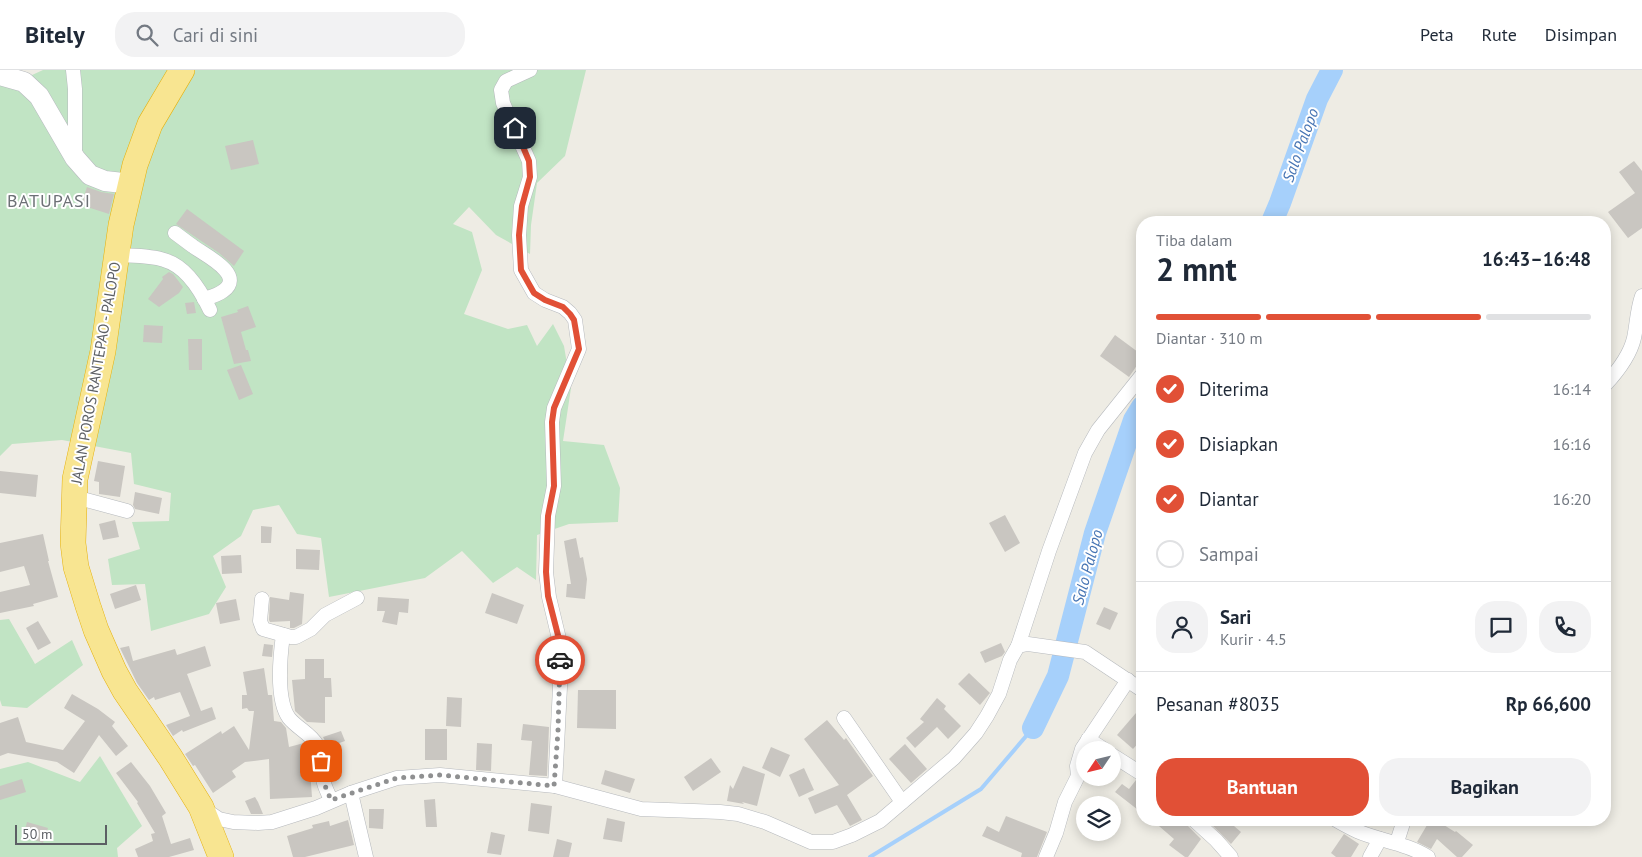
<!DOCTYPE html>
<html lang="id">
<meta charset="utf-8">
<style>
:root{--surface:#fff;--page:#f2f2f3;--text:#1f2937;--muted:#747a83;--line:#e0e1e3;--accent:#e15036}
body{margin:0;font-family:"PT Sans",sans-serif;background:var(--page);color:var(--text);height:100vh;display:flex;flex-direction:column;font-size:19px;white-space:nowrap}
*{box-sizing:border-box;margin:0}
p{font-size:16px;color:var(--muted)}
.icon{flex:none;width:28px;height:28px;fill:none;stroke:currentColor;stroke-width:2;stroke-linecap:round;stroke-linejoin:round}
.map{position:relative;flex:1;overflow:hidden}
.sheet{position:absolute;left:1136px;top:146px;width:475px;height:610px;display:flex;flex-direction:column;background:var(--surface);border-radius:20px;box-shadow:0 2px 12px #0003}
.sheet>*{flex:none}
.needle{width:32px;rotate:235deg}
.tools{position:absolute;left:1076px;top:671px;display:grid;gap:10px}
.tools a{display:grid;place-items:center;width:45px;height:45px;border-radius:50%;background:var(--surface);box-shadow:0 2px 12px #0003;font-size:25px}
.scale{position:absolute;left:15px;bottom:12px;width:92px;box-sizing:border-box;padding-left:5px;border:2px solid #5c5f64;border-top:0;font-size:14px;line-height:18px;white-space:nowrap;color:#5c5f64;-webkit-text-stroke:4px #fff;paint-order:stroke}
.pin{position:absolute;display:grid;place-items:center;width:42px;height:42px;color:#fff;margin:-21px;border-radius:10px;box-shadow:0 2px 8px #0006}
.courier{position:absolute;display:grid;place-items:center;width:50px;height:50px;margin:-25px;border:4px solid #e15036;border-radius:50%;background:#fff;color:#222;box-shadow:0 1px 6px #0007}
.summary em{font-style:normal;font-weight:800}
.summary div{display:flex;flex-direction:column-reverse}
.summary{display:flex;align-items:center;justify-content:space-between;height:85px;padding:0 20px}
h1{font-size:32px;font-weight:800;line-height:38px}
.bar{display:grid;grid-template-columns:repeat(4,1fr);gap:8px 5px;align-content:center;height:60px;padding:0 20px}
.bar i{height:6px;border-radius:4px;background:var(--line)}
.bar .on{background:var(--accent)}
.bar p{grid-column:span 4}
.line{display:flex;align-items:center;gap:12px;padding:0 20px;border-top:1px solid var(--line)}
.line div{flex:1}
.round{display:grid;place-items:center;flex:none;width:52px;height:52px;border-radius:20px;background:var(--page)}
ol{padding:0 20px;list-style:none}
li{display:flex;align-items:center;gap:15px;height:55px}
li p{margin-inline-start:auto}
li .icon{padding:5px;border-radius:50%;background:var(--accent);color:#fff;stroke-width:4}
li:last-child{color:var(--muted)}
li i{width:28px;height:28px;border:2px solid var(--line);border-radius:50%}
.cta{display:flex;gap:10px;margin-top:auto;padding:10px 20px}
.cta a{flex:1;height:58px;border-radius:20px;background:var(--accent);color:#fff;font-size:20px;font-weight:800;line-height:58px;text-align:center}
.cta a+a{background:var(--page);color:var(--text)}
header{display:flex;align-items:center;gap:30px;box-sizing:border-box;height:70px;padding:0 25px;background:var(--surface);border-bottom:1px solid var(--line)}
header strong{font-size:24px}
nav{display:flex;gap:28px;margin-inline-start:auto;font-size:18px}
.search{width:350px;height:45px;background:var(--page);display:flex;align-items:center;gap:12px;box-sizing:border-box;padding:0 18px;border-radius:20px;color:var(--muted);font-size:19px}
.map>svg:first-child{display:block}
.green{fill:#c1e4c4}
.lines{fill:none;stroke-linecap:round;stroke-linejoin:round}
.stream{stroke:#a6d0fb;stroke-width:4}
.river{stroke:#a6d0fb;stroke-width:22}
.building{fill:#c9c6c1}
.street-casing{stroke:#b6b9bd;stroke-width:15}
.secondary-casing{stroke:#b7babf;stroke-width:21}
.highway-casing{stroke:#e6b10b;stroke-width:26}
.street{stroke:#fff;stroke-width:14}
.secondary{stroke:#fff;stroke-width:20}
.highway{stroke:#f8e591;stroke-width:25}
.done{stroke:#8f9091;stroke-width:5;stroke-dasharray:0 9}
.route{stroke:#e15036;stroke-width:6}
.labels{text-anchor:middle;stroke-width:4;stroke-linejoin:round;paint-order:stroke}
.street-label{font-size:15px;fill:#5c5f64;stroke:#fff}
.water-label{font-size:16px;font-style:italic;fill:#4775b4;stroke:#fff}
.quarter-label{font-size:18px;letter-spacing:1px;fill:#6d7176;stroke:#fff}
</style>
<header>
<strong>Bitely</strong>
<div class="search"><svg class="icon" aria-label="search" viewBox="0 0 24 24"><circle cx="10" cy="10" r="6"/><path d="M15 15l6 6"/></svg>Cari di sini</div>
<nav><a>Peta</a><a>Rute</a><a>Disimpan</a></nav>
</header>
<div class="map">
<svg width="1642" height="787" viewBox="0 0 1642 787">
<rect width="100%" height="100%" fill="#eeece4"/>
<g class="green">
<polygon points="43,0 586,0 565,86 537,113 531,155 530,184 496,165 469,137 453,154 472,162 482,200 464,244 508,259 527,255 537,276 553,254 564,276 571,318 563,371 604,375 620,418 618,452 569,454 537,465 536,510 517,497 493,513 462,481 425,508 329,527 321,468 297,464 279,435 253,440 241,466 213,486 226,517 209,544 151,561 145,514 112,515 108,489 140,479 132,452 169,451 171,423 134,414 131,383 62,370 12,374 0,386 0,16 8,16"/>
<polygon points="9,549 35,594 72,570 83,595 27,638 2,636 0,630 0,550"/>
<polygon points="100,686 142,756 117,778 118,787 0,787 0,699 28,692 80,712"/>
</g>
<g class="lines">
<polyline class="stream" points="870,787 981,719 1033,658"/>
<g class="river">
<polyline points="1272,152 1280,133 1317,29 1332,0"/>
<polyline points="1033,658 1058,606 1095,463 1134,350 1142,337"/>
</g>
</g>
<g class="building">
<polygon points="253,70 259,94 231,100 225,76"/>
<polygon points="1634,91 1642,101 1642,158 1628,168 1608,142 1635,123 1619,102"/>
<polygon points="87,117 101,122 114,124 109,144 81,135"/>
<polygon points="187,139 244,181 234,196 219,183 176,154"/>
<polygon points="169,202 173,204 183,217 179,223 159,237 148,229 163,209 162,207"/>
<polygon points="194,232 196,243 187,244 185,233"/>
<polygon points="248,236 256,257 241,262 246,280 248,280 251,291 234,294 221,247 238,242 237,240"/>
<polygon points="144,255 163,256 162,273 143,272"/>
<polygon points="1115,265 1142,285 1142,288 1129,307 1100,286"/>
<polygon points="188,269 202,269 202,300 189,300"/>
<polygon points="241,295 253,324 239,330 227,300"/>
<polygon points="98,391 125,396 120,427 99,424 99,412 94,411"/>
<polygon points="0,401 38,405 36,427 0,423"/>
<polygon points="135,422 162,428 159,444 135,439 133,435"/>
<polygon points="1005,445 1020,473 1005,482 989,453"/>
<polygon points="115,450 119,467 103,470 99,454"/>
<polygon points="261,456 272,457 271,473 261,473"/>
<polygon points="43,464 49,491 48,491 58,527 33,534 34,536 0,543 0,522 30,515 24,496 0,502 0,473"/>
<polygon points="576,468 580,488 583,487 587,509 585,529 566,527 567,514 571,514 564,471"/>
<polygon points="296,479 320,480 319,500 296,499"/>
<polygon points="241,485 242,503 222,504 221,486"/>
<polygon points="136,515 141,530 115,539 110,524"/>
<polygon points="290,522 304,524 302,554 294,558 290,558 290,551 270,552 269,550 270,527 289,530"/>
<polygon points="492,523 524,535 517,554 485,543"/>
<polygon points="378,527 409,529 408,543 399,542 397,555 382,552 385,541 377,541"/>
<polygon points="236,529 240,550 220,554 216,533"/>
<polygon points="1104,537 1118,543 1110,560 1096,554"/>
<polygon points="38,551 51,573 38,580 26,558"/>
<polygon points="1001,573 1005,582 1002,586 985,593 980,582"/>
<polygon points="264,574 273,575 272,587 262,586"/>
<polygon points="129,576 133,591 175,579 177,585 205,576 211,596 187,604 201,641 212,637 216,649 183,662 182,660 173,666 166,655 190,646 180,622 155,630 154,627 149,630 137,613 120,578"/>
<polygon points="305,589 324,589 324,608 331,608 332,627 325,627 325,653 307,652 295,641 292,610 305,609"/>
<polygon points="264,598 268,625 272,625 274,651 281,652 286,658 289,677 304,673 308,684 305,685 313,699 310,700 312,727 270,729 269,689 245,692 232,701 236,707 213,723 195,695 193,696 185,684 221,661 222,664 234,656 249,680 254,641 249,641 247,638 242,639 242,625 247,625 243,602"/>
<polygon points="969,603 990,623 980,635 958,614"/>
<polygon points="578,620 616,620 616,659 577,658"/>
<polygon points="72,624 98,639 115,652 112,656 128,676 116,686 99,665 74,703 57,692 8,683 0,686 0,653 18,647 26,672 63,680 85,651 64,638"/>
<polygon points="447,627 462,628 461,657 446,656"/>
<polygon points="937,628 946,636 944,639 961,656 948,669 937,657 915,678 906,668 924,652 920,649"/>
<polygon points="1136,643 1142,649 1142,669 1133,679 1117,665"/>
<polygon points="827,650 844,670 846,668 873,706 847,725 862,750 850,756 837,735 815,744 808,728 839,715 804,669"/>
<polygon points="523,654 549,657 547,706 529,705 532,671 521,670"/>
<rect x="425" y="659" width="22" height="31"/>
<polygon points="341,661 345,671 328,677 323,667"/>
<polygon points="477,673 492,674 491,701 476,700"/>
<polygon points="905,674 927,699 911,713 889,689"/>
<polygon points="771,677 790,685 780,707 762,698"/>
<polygon points="711,688 721,702 693,721 684,707"/>
<polygon points="131,692 150,716 166,743 162,746 171,774 190,768 194,780 169,787 138,787 135,779 153,771 151,764 155,763 137,733 138,732 116,703"/>
<polygon points="743,696 765,704 757,736 742,732 744,734 727,731 730,715 733,719"/>
<polygon points="804,698 814,720 799,727 789,705"/>
<polygon points="605,700 635,709 630,723 601,714"/>
<polygon points="22,709 26,722 0,730 0,716"/>
<polygon points="1136,710 1142,713 1142,743 1115,722 1122,714 1129,719"/>
<polygon points="255,727 258,732 263,744 251,744 245,731"/>
<polygon points="435,729 437,757 426,757 424,730"/>
<polygon points="531,733 552,736 549,764 528,761"/>
<polygon points="369,739 384,739 383,759 369,758"/>
<polygon points="1006,746 1047,762 1037,787 1021,787 1022,783 982,766 987,756 999,762"/>
<polygon points="607,748 625,752 622,772 603,769"/>
<polygon points="348,750 354,775 305,787 293,787 287,766 313,758 312,755 329,751 330,756"/>
<polygon points="1152,750 1185,750 1188,756 1201,769 1188,787 1185,787 1169,775 1174,769"/>
<polygon points="1207,750 1227,750 1241,762 1231,774"/>
<polygon points="1430,750 1436,750 1455,762 1456,761 1473,775 1462,787 1457,787 1437,769 1431,779 1417,772"/>
<polygon points="27,752 48,758 43,773 23,766"/>
<polygon points="491,762 505,765 501,785 487,783"/>
<polygon points="1344,764 1359,774 1351,787 1336,787 1331,783"/>
<polygon points="557,769 572,773 569,787 553,787"/>
</g>
<g class="lines">
<g class="street-casing">
<g id="street">
<polyline points="73,0 75,19 75,88"/>
<polyline points="530,0 506,11 501,20 503,33 529,91 530,107 521,136 519,165 521,200 534,223 545,230 563,237 570,243 575,250 579,279 554,338 552,352 554,416 548,446 546,502 549,527 560,573 560,617 555,716"/>
<path d="M175 163C182 168 188 173 194 177 205 185 246 205 223 221 218 225 210 227 204 229"/>
<path d="M117 185C132 186 150 185 164 190 186 196 201 221 210 240"/>
<path d="M1605 315C1617 302 1630 286 1634 268 1637 254 1637 240 1642 226"/>
<polyline points="75,427 127,441"/>
<polyline points="262,529 260,551 263,559 291,567 296,567 311,559 325,545 357,528"/>
<path d="M283 565C280 587 276 630 289 648 297 658 311 664 317 675 322 685 321 697 323 709 324 716 328 723 331 730"/>
<polyline points="1018,576 1049,481 1085,383 1098,360 1142,305"/>
<polyline points="844,648 902,732"/>
<polyline points="1088,669 1105,680"/>
<polyline points="1112,685 1142,704"/>
<polyline points="351,723 366,787"/>
<polyline points="204,739 219,749 233,752 258,753 272,752 316,738 351,723 397,708 440,705 555,716 641,739 720,742 738,744 765,752 811,772 833,772 852,765 880,751 954,688 976,663 987,646 999,624 1010,590 1018,576 1028,574 1085,582 1142,620"/>
<polyline points="1194,750 1216,770 1231,787"/>
<path d="M1336 750C1343 754 1350 758 1357 761 1380 771 1406 773 1428 787"/>
<polyline points="1397,772 1404,750"/>
<polyline points="1046,787 1056,763 1065,732 1078,706 1077,696 1082,679 1128,610"/>
<polyline points="1370,787 1380,769"/>
</g>
</g>
<g class="secondary-casing">
<polyline id="secondary" points="0,5 24,12 39,26 75,88 90,105 105,111 132,114"/>
</g>
<g class="highway-casing">
<polyline id="highway" points="182,0 150,54 135,95 121,155 103,281 75,409 73,473 76,497 88,536 96,560 114,601 125,621 170,687 201,737 221,787"/>
</g>
<use href="#street" class="street"/>
<use href="#secondary" class="secondary"/>
<use href="#highway" class="highway"/>
</g>
<g class="lines">
<polyline class="done" points="321,691 323,711 331,730 397,708 440,705 554,716 558,661 560,590"/>
<polyline class="route" points="515,58 529,91 530,107 522,136 519,165 521,200 534,223 545,230 563,237 570,244 574,250 579,279 554,338 552,352 554,416 548,446 546,502 548,526 560,573 560,590"/>
</g>
<g class="labels">
<g class="street-label">
<text transform="translate(96 303) rotate(-80)" y="5">JALAN POROS RANTEPAO - PALOPO</text>
</g>
<g class="water-label">
<text transform="translate(1300 75) rotate(-70)" y="6">Salo Palopo</text>
<text transform="translate(1087 497) rotate(-75)" y="6">Salo Palopo</text>
</g>
<g class="quarter-label">
<text x="49" y="137">BATUPASI</text>
</g>
</g>
</svg>
<div class="tools">
<a><svg class="needle" viewBox="-14 -14 28 28"><path d="M0-13l5 13h-10z" fill="#e53935"/><path d="M0 13l5-13h-10z" fill="#747a83"/></svg></a>
<a><svg class="icon" aria-label="layers" viewBox="0 0 24 24"><path d="M12 4l9 5-9 5-9-5zM3 14l9 5 9-5"/></svg></a>
</div>
<div class="scale">50 m</div>
<div class="pin" style="left:321px;top:691px;background:#ea580c"><svg class="icon" aria-label="bag" viewBox="0 0 24 24"><path d="M5 8h14l-1 12H6zM9 8a3 3 0 0 1 6 0"/></svg></div>
<div class="pin" style="left:515px;top:58px;background:#1f2937"><svg class="icon" aria-label="home" viewBox="0 0 24 24"><path d="M3 11l9-7 9 7M6 9v11h12V9"/></svg></div>
<div class="courier" style="left:560px;top:590px"><svg class="icon" aria-label="car" viewBox="0 0 24 24"><path d="M5 17H2v-5l4-1 3-4h7l3 4 3 1v5h-3M9 17h6M6 11h13"/><circle cx="7" cy="17" r="2"/><circle cx="17" cy="17" r="2"/></svg></div>
<section class="sheet">
<div class="summary"><div><h1>2 mnt</h1><p>Tiba dalam</p></div><em>16:43–16:48</em></div>
<div class="bar"><i class="on"></i><i class="on"></i><i class="on"></i><i></i><p>Diantar · 310 m</p></div>
<ol>
<li><svg class="icon" aria-label="check" viewBox="0 0 24 24"><path d="M5 12l5 5 9-10"/></svg>Diterima<p>16:14</p></li>
<li><svg class="icon" aria-label="check" viewBox="0 0 24 24"><path d="M5 12l5 5 9-10"/></svg>Disiapkan<p>16:16</p></li>
<li><svg class="icon" aria-label="check" viewBox="0 0 24 24"><path d="M5 12l5 5 9-10"/></svg>Diantar<p>16:20</p></li>
<li><i></i>Sampai</li>
</ol>
<div class="line" style="height:90px"><a class="round"><svg class="icon" aria-label="person" viewBox="0 0 24 24"><circle cx="12" cy="8" r="4"/><path d="M4 21q1-7 8-7t8 7"/></svg></a><div><b>Sari</b><p>Kurir · 4.5</p></div><a class="round"><svg class="icon" aria-label="chat" viewBox="0 0 24 24"><path d="M4 5h16v11H9l-5 4z"/></svg></a><a class="round"><svg class="icon" aria-label="phone" viewBox="0 0 24 24"><path d="M5 4h4l2 5-3 2q2 4 5 5l2-3 5 2v4C11 20 4 13 5 4z"/></svg></a></div>
<div class="line" style="height:65px"><div>Pesanan #8035</div><b>Rp 66,600</b></div>
<div class="cta"><a>Bantuan</a><a>Bagikan</a></div>
</section>
</div>
